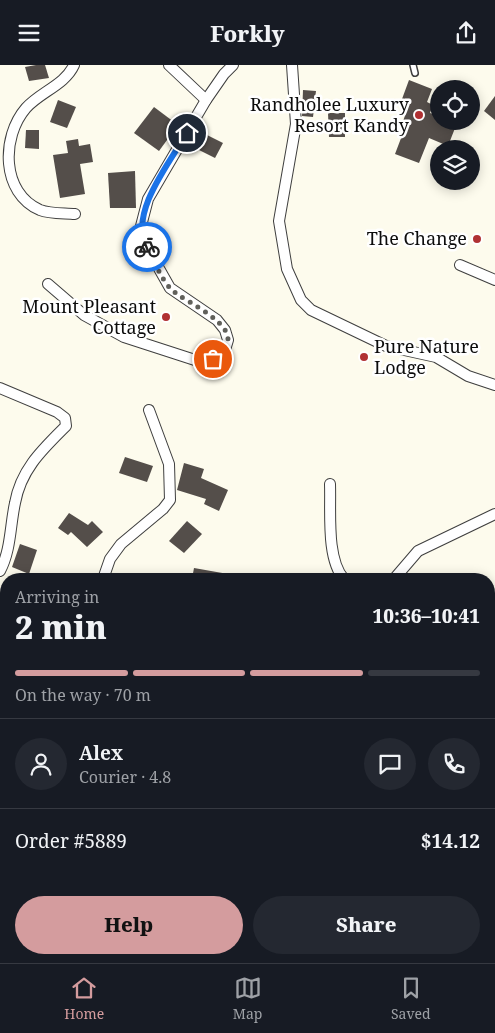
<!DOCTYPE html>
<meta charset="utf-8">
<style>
:root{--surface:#171b24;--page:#242831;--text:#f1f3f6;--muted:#9ea1a6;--line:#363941;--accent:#d49c9e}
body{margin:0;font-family:"Noto Serif",serif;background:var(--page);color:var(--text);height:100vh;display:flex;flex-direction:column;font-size:19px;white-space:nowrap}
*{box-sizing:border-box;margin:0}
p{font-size:16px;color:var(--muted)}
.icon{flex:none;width:28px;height:28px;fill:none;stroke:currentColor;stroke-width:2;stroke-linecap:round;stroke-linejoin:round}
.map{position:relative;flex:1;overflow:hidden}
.panel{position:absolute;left:0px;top:508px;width:495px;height:391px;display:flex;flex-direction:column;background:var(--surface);border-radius:20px 20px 0 0;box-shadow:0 2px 12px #0003}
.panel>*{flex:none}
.fabs{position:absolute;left:430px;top:15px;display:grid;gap:10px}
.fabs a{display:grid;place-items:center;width:50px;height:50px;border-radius:50%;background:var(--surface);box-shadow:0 2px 12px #0003;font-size:25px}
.pin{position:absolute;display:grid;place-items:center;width:42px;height:42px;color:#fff;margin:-21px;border:2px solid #fff;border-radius:50%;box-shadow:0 1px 5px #0007}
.courier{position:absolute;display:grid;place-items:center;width:50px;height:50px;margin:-25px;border:4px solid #1a73e8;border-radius:50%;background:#fff;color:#222;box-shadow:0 1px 6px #0007}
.headline em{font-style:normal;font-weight:800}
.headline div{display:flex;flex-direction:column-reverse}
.headline{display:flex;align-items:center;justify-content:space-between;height:85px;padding:0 15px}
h1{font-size:32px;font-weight:800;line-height:38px}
.bar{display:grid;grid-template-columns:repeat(4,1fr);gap:8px 5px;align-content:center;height:60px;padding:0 15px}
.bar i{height:6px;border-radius:4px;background:var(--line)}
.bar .active{background:var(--accent)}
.bar p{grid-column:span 4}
.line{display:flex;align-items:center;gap:12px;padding:0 15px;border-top:1px solid var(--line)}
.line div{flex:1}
.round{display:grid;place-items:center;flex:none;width:52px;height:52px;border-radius:26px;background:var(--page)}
.primary-button{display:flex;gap:10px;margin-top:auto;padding:10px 15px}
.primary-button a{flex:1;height:58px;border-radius:30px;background:var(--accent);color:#111;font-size:20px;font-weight:800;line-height:58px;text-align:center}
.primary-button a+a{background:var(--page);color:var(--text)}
header{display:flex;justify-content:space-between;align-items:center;height:65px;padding:0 15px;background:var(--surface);font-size:22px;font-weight:800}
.menu{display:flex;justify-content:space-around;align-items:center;height:70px;border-top:1px solid var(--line);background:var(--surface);font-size:14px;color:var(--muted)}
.menu a{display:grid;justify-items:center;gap:2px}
.menu .active{color:var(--accent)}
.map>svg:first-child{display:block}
.building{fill:#544e4a}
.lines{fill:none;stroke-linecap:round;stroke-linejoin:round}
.service-casing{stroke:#3f3f3f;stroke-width:8}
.minor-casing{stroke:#3f3f3f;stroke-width:12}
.service{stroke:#fff;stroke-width:5}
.minor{stroke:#fff;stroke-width:10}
.done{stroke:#60605b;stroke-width:5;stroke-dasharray:0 9}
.route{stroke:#1a73e8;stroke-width:6}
.poi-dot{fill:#b03133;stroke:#fff;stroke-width:2}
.labels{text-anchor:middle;stroke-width:5;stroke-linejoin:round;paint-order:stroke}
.poi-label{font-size:18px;fill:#0c0c0c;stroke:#fff;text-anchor:end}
</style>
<header><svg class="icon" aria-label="menu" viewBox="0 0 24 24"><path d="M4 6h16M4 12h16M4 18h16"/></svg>Forkly<svg class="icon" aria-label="share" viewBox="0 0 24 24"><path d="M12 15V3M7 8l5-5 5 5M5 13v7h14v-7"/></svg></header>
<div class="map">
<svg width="495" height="898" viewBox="0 0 495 898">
<rect width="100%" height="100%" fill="#fdfbed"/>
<g class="building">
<polygon points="36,0 45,0 49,13 29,16 25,2"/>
<polygon points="409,15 432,24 427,37 433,40 430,48 439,51 439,56 457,58 448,81 429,73 419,98 395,89 403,68 399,67 410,37 402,34"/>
<polygon points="303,25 316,26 313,52 302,51"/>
<polygon points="495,31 495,55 484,46"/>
<polygon points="58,35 76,42 67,63 50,57"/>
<polygon points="154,42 178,60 159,86 134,68"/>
<polygon points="328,48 345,48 345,72 329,72"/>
<polygon points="26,65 39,65 39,84 25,83"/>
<polygon points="201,67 223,78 215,93 193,82"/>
<polygon points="78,74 79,81 90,79 93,97 80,99 85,129 60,133 53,90 68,88 66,76"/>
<polygon points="135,106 136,143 110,143 108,108"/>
<polygon points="125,392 153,401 147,417 119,408"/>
<polygon points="184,398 204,404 201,413 228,425 219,446 204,439 206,434 177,425"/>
<polygon points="69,448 88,460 92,456 103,467 87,482 71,467 68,470 58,463"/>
<polygon points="187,456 202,469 184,488 169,476"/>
<polygon points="20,479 37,485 29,509 12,502"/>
<polygon points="194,503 228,509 228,514 192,514"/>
</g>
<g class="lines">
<g class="service-casing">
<polyline id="service" points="413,0 415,8"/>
</g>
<g class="minor-casing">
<g id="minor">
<path d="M74 0C65 20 40 27 26 43 1 72 1 128 40 145 50 149 64 148 75 149"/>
<polyline points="169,0 206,35"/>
<polyline points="292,0 296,59 279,156 287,204 301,235 311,245 386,281 436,292 468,311 495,320"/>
<polyline points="460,200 495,215"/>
<polyline points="48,219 84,250 124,272 198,296 213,294 224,288 228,275 225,265 217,255 170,223 144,177 141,161 148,134 206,35 224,9 233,0"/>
<path d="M0 323 57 347 65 353 66 361C43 384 21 404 15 438 10 461 11 485 0 506"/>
<path d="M330 419C331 446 326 494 344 514"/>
<polyline points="103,514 110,494 121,479 163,444 170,435 169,399 149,345"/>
<polyline points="394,514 418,486 495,449"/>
<polyline points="489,597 495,596"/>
<polyline points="489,670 495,669"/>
<polyline points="37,898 43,892"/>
<polyline points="188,898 196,892"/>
</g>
</g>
<use href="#service" class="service"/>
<use href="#minor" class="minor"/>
</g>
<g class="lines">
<path class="done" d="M147 182C154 195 160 212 170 223 186 240 259 265 213 294"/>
<path class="route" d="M147 182C128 149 170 97 187 68"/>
</g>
<g class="poi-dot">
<circle cx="419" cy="50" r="5"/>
<circle cx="477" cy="174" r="5"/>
<circle cx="166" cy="252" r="5"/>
<circle cx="364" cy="292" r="5"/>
</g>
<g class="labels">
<g class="poi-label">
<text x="409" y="46">Randholee Luxury<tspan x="409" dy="21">Resort Kandy</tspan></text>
<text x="467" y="180">The Change</text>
<text x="156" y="248">Mount Pleasant<tspan x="156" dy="21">Cottage</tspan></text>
<text x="374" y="288" text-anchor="start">Pure Nature<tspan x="374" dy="21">Lodge</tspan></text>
</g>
</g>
</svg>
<div class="fabs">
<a><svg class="icon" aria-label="locate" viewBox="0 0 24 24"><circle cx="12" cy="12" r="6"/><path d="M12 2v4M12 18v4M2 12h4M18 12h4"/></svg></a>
<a><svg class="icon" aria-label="layers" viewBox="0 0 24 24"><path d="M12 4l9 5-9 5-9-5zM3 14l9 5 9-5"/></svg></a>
</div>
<div class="pin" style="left:213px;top:294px;background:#ea580c"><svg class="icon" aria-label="bag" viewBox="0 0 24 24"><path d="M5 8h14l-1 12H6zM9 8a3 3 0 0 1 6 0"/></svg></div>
<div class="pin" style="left:187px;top:68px;background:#1f2937"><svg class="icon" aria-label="home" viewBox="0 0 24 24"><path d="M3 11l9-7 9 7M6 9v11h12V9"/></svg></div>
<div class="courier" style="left:147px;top:182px"><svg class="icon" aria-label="bike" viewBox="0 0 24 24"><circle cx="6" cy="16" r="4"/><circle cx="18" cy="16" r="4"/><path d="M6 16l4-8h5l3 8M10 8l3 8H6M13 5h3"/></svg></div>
<section class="panel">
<div class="headline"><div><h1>2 min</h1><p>Arriving in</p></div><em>10:36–10:41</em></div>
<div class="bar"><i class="active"></i><i class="active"></i><i class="active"></i><i></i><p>On the way · 70 m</p></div>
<div class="line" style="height:90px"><a class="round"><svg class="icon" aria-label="person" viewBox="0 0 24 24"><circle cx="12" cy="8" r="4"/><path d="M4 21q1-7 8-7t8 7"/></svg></a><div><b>Alex</b><p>Courier · 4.8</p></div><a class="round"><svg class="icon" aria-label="chat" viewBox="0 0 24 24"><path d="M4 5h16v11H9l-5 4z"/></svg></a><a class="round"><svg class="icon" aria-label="phone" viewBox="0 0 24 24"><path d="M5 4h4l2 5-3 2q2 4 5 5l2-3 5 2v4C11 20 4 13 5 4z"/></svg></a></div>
<div class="line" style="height:65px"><div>Order #5889</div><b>$14.12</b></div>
<div class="primary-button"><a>Help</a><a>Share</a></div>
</section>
</div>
<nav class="menu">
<a class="active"><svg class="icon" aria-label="home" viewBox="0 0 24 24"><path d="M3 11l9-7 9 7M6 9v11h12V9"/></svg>Home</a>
<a><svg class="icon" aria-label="map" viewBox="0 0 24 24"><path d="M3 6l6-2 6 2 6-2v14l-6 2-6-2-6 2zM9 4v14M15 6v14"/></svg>Map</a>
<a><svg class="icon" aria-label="saved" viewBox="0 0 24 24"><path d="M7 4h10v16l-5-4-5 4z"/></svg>Saved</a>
</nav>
